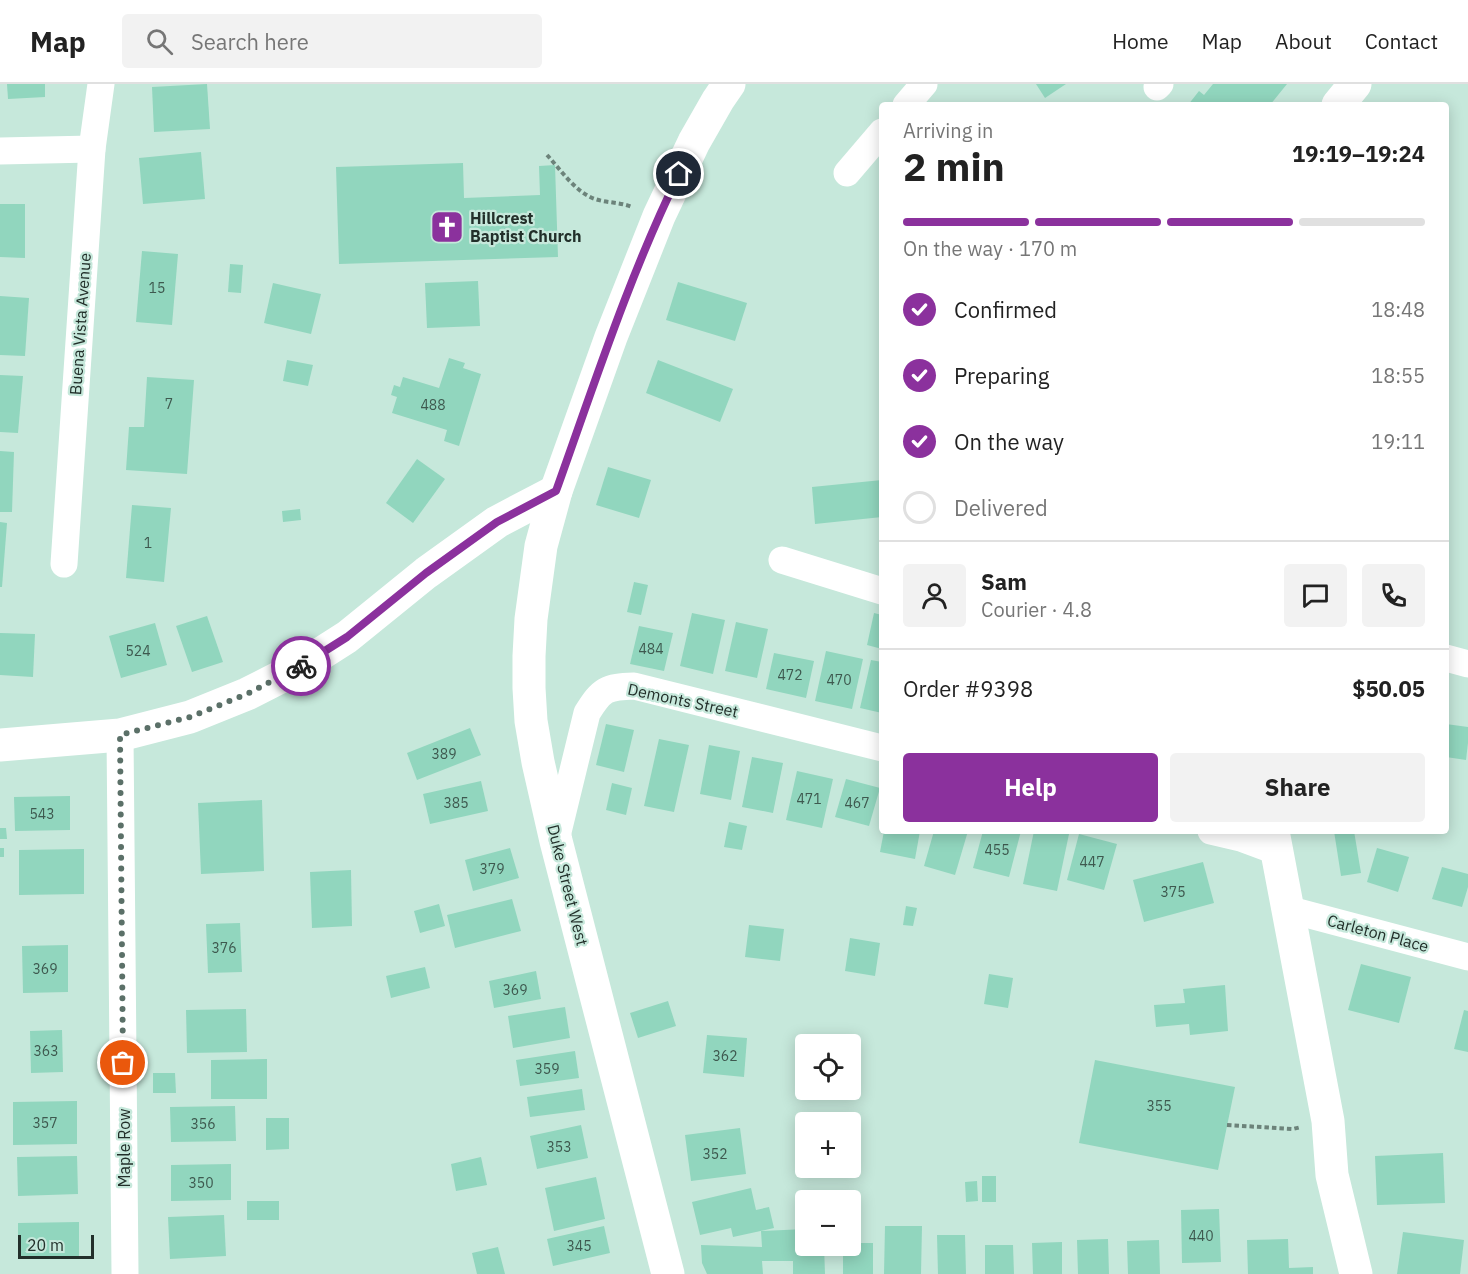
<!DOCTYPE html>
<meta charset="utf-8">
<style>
:root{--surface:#fff;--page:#f2f2f2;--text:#222;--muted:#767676;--line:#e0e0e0;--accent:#8b319d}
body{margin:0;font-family:"IBM Plex Sans",sans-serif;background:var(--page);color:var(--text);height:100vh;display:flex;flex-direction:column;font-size:22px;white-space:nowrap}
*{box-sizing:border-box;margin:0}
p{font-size:20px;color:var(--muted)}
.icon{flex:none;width:33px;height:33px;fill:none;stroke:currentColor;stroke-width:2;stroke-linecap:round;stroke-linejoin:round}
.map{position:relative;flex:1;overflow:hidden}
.details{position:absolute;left:879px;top:18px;width:570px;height:732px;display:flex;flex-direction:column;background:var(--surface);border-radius:6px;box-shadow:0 3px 15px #0003}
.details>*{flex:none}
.tools{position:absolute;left:795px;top:950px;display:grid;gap:12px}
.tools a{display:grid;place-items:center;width:66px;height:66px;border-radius:6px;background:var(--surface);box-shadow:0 3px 15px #0003;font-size:30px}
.scale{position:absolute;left:18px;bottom:15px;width:76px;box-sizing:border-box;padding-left:6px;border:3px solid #222f2a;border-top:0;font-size:16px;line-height:21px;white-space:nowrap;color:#222f2a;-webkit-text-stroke:4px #c6e8db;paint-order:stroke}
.pin{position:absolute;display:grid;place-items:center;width:51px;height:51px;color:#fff;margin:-26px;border:3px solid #fff;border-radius:50%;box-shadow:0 2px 6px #0007}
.courier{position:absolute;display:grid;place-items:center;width:60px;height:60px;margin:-30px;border:4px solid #8b319d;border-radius:50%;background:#fff;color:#222;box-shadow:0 2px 8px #0007}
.overview em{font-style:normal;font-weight:700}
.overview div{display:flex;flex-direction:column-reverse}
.overview{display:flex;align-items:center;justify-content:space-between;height:102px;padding:0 24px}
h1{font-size:39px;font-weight:700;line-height:45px}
.bar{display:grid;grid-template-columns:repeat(4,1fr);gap:9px 6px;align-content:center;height:72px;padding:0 24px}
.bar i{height:8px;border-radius:4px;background:var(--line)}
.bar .selected{background:var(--accent)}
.bar p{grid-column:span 4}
.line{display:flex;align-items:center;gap:15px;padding:0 24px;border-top:2px solid var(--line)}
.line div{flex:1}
.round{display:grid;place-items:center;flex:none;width:63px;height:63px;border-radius:6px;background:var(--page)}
ol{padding:0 24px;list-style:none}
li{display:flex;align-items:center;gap:18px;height:66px}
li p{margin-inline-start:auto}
li .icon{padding:6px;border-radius:50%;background:var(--accent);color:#fff;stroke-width:4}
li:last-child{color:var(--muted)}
li i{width:33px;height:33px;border:3px solid var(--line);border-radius:50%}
.cta{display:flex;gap:12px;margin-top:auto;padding:12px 24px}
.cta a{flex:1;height:69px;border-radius:6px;background:var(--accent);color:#fff;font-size:24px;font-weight:700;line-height:69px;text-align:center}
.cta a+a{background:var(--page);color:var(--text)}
header{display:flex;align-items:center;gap:36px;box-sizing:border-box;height:84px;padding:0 30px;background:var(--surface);border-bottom:2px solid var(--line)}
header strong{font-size:28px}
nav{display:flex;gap:33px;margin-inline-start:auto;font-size:21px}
.search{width:420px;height:54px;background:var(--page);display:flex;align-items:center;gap:15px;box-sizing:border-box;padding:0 21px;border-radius:6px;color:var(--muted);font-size:22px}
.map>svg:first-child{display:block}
.building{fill:#91d6be}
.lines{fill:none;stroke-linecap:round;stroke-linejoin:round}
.path{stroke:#6c837a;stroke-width:4;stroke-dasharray:4.5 3;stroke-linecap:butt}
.street{stroke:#fff;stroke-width:27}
.secondary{stroke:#fff;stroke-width:33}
.done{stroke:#5b7068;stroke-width:6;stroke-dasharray:0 10.8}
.route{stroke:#8b319d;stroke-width:8}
.labels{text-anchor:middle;stroke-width:4.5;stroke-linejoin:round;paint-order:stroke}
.number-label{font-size:14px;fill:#3e594f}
.poi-label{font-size:16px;font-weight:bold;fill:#222f2a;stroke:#c6e8db;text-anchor:start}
.street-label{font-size:16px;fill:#222f2a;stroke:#c6e8db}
</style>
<header>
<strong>Map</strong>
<div class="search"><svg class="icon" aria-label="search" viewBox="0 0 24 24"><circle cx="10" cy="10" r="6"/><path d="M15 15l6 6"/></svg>Search here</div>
<nav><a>Home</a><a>Map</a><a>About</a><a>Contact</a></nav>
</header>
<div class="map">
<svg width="1468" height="1190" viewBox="0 0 1468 1190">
<rect width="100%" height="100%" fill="#c6e8db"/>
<g class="building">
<polygon points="7,0 45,0 45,13 8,15"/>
<polygon points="207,0 210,45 154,48 152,3"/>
<polygon points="1036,0 1066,0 1045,14"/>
<polygon points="1213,0 1287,0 1270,21 1188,21 1199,7 1204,11"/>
<polygon points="201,68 205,115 143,120 139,74"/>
<polygon points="463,79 464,114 540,111 539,82 555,81 558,173 339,180 336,83"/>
<polygon points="0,120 25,120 25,174 0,173"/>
<polygon points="142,167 178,170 172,241 136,238"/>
<polygon points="230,180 243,181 241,209 228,208"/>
<polygon points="478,197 480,242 427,244 425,199"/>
<polygon points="678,198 747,219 735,257 666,236"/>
<polygon points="273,199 321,210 311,250 264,239"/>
<polygon points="0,212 29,214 25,272 0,271"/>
<polygon points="449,274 465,279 463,284 481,290 459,362 444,357 447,346 392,329 397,313 391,311 394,301 400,303 403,293 439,304"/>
<polygon points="287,276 313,281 308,302 283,297"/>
<polygon points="658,276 733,305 720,338 646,309"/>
<polygon points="0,291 23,292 18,349 0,348"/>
<polygon points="147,293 194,296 187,390 126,386 129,343 144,343"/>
<polygon points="0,367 14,368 12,428 0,428"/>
<polygon points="417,375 445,395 413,439 386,419"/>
<polygon points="608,383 651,396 639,434 596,421"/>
<polygon points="882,396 882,433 815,440 812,403"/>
<polygon points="132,421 171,424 164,498 126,494"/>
<polygon points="300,425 301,436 283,438 282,427"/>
<polygon points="0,438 7,439 2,503 0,503"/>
<polygon points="634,498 648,501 641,531 627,528"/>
<polygon points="692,529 725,536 713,590 680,582"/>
<polygon points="874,529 882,531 882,565 867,561"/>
<polygon points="207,532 223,578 192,588 176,542"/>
<polygon points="736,538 768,545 757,594 725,587"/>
<polygon points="155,539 167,581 121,594 109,552"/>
<polygon points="639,542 673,549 664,587 630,580"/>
<polygon points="0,549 35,550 33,593 0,591"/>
<polygon points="826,567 863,575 852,625 815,617"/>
<polygon points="774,569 814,577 806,614 766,605"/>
<polygon points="871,576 882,578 882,629 860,624"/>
<polygon points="606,640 634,646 624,688 596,681"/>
<polygon points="1446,640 1468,643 1468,659 1466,676 1446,673"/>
<polygon points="470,644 481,671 417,696 407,669"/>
<polygon points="659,655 689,661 674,728 644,722"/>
<polygon points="709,661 740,667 731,716 700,710"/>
<polygon points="752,673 783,679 773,729 742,723"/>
<polygon points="797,687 833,695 822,744 786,736"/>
<polygon points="846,695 880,704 869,742 835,733"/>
<polygon points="481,697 488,727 430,740 423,710"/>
<polygon points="612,699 632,704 626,731 606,726"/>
<polygon points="70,712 70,746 15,747 14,713"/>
<polygon points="262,716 264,787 201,790 198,719"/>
<polygon points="729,738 747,742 742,766 724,763"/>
<polygon points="0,744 6,744 7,755 0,755"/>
<polygon points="884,747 920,747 915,775 880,768"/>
<polygon points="934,747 968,747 955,791 924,782"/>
<polygon points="983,747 1021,747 1009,793 973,784"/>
<polygon points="1034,747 1054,747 1069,750 1057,807 1023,800"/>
<polygon points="1334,747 1354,747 1361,789 1341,792"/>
<polygon points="1079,750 1117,760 1104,806 1067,796"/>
<rect x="0" y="764" width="4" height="9"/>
<polygon points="510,764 519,794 473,807 465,776"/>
<polygon points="1377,764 1409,773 1398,808 1367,798"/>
<polygon points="84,765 84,810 19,811 19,766"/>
<polygon points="1203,778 1214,819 1144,838 1133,796"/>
<polygon points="1442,783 1468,790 1468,803 1462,823 1432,815"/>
<polygon points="351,786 352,842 312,844 310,788"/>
<polygon points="512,815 521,847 455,864 447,831"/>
<polygon points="439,820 445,842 420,849 414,827"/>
<polygon points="906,822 917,824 913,842 903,841"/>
<polygon points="240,839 242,888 208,889 206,840"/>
<polygon points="749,841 784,845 780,877 745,873"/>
<polygon points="850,854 880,859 875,892 845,887"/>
<polygon points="68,861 68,908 23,909 22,862"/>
<polygon points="1361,880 1411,893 1399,939 1348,926"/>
<polygon points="425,883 430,904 391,914 386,892"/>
<polygon points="536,887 541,915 494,924 489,897"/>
<polygon points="989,890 1013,894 1008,924 984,920"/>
<polygon points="1225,901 1228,947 1190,951 1189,940 1156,943 1154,921 1185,919 1183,905"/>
<polygon points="668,917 676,942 638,954 630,929"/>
<polygon points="565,923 570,954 513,964 508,932"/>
<polygon points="246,925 247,968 187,969 186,926"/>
<polygon points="1464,926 1468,927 1468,968 1454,965"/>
<polygon points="62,946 63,988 31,989 30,947"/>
<polygon points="707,951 747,954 744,993 703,989"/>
<polygon points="575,967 579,994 520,1002 516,976"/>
<polygon points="267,975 267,1015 211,1015 211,976"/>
<polygon points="1095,976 1235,1003 1218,1086 1079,1059"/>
<polygon points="153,989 175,989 176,1009 153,1009"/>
<polygon points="582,1005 585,1026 530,1033 527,1013"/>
<polygon points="77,1017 77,1060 13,1061 13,1018"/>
<polygon points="235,1022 236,1057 171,1058 170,1023"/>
<polygon points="266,1034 289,1034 289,1065 266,1066"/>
<polygon points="581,1041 588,1074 537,1085 530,1052"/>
<polygon points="740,1044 746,1090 691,1097 685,1051"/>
<polygon points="1443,1069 1445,1119 1377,1121 1375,1072"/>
<polygon points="77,1072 78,1110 18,1112 17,1073"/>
<polygon points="481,1073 487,1101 456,1107 451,1080"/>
<polygon points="231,1080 231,1116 171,1117 171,1081"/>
<rect x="982" y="1092" width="14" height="26"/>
<polygon points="596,1093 605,1135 554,1147 545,1104"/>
<polygon points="977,1097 978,1117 966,1118 965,1098"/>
<polygon points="751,1104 756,1126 769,1123 774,1144 733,1153 731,1144 700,1151 692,1118"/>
<rect x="247" y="1117" width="32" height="19"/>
<polygon points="1219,1125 1221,1178 1182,1179 1181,1126"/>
<polygon points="224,1131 226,1172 170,1175 168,1133"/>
<polygon points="79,1138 79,1173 18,1174 18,1139"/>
<polygon points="604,1142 610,1169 553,1182 547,1155"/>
<polygon points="885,1142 922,1142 921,1190 884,1190"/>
<polygon points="806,1145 806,1161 824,1161 825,1190 793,1190 793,1177 762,1177 763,1190 707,1190 702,1179 701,1161 762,1163 761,1147"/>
<polygon points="1403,1148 1464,1156 1460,1190 1397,1190"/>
<polygon points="937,1151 965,1151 966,1190 938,1190"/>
<polygon points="1108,1155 1109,1190 1078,1190 1077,1156"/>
<polygon points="1288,1155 1289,1184 1313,1183 1313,1190 1248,1190 1247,1156"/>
<polygon points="1159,1156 1160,1190 1128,1190 1127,1157"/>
<polygon points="1062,1158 1062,1190 1033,1190 1032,1159"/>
<polygon points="850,1159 873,1159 873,1190 843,1190 843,1161 850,1161"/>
<polygon points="985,1161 1013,1161 1014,1190 985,1190"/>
<polygon points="498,1163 505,1190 477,1190 472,1169"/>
</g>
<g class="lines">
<g class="path">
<path d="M547 71C561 86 575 108 595 115 607 119 620 118 632 123"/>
<polyline points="1227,1041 1293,1045 1301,1043"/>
</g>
<g class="street">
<polyline points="1157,3 1160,0"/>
<polyline points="906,21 924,0"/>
<polyline points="0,67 92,65"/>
<polyline points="847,89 882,48"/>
<polyline points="782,476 882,507"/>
<polyline points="64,480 92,65 101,0"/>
<polyline points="1446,574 1468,580"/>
<polyline points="120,651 125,1190"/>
<polyline points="1211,747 1241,754 1276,767"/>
<path d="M556 756 587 629C602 605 606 603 634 602L882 664"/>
<polyline points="1287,825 1468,873"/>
</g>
<g class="secondary">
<polyline points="1338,21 1355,0"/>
<polyline points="0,661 120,651 190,633 247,610 300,583 347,553 426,489 497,438 556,407"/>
<polyline points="1273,747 1328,1037 1332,1091 1356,1190"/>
<polyline points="668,1190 556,757 538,678 531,637 529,604 529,572 531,535 541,462 556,407 611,253 659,132 694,58 718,16 729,0"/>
</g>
</g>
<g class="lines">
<polyline class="done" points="123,979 120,651 190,633 247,610 301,582"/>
<path class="route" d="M301 582 347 553 426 489 497 438 556 407C594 301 629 192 679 90"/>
</g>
<defs>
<g id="church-square" transform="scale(1.725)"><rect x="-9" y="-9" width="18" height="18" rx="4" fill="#8b319d" stroke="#c6e8db"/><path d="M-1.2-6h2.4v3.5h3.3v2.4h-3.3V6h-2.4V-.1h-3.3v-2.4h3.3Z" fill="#fff"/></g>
</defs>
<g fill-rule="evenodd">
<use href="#church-square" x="447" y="143"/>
</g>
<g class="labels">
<g class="number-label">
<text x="157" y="209">15</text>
<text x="169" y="325">7</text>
<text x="433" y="326">488</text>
<text x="148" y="464">1</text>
<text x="651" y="570">484</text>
<text x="138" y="572">524</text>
<text x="790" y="596">472</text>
<text x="839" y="601">470</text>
<text x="444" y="675">389</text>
<text x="809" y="720">471</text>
<text x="456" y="724">385</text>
<text x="857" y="724">467</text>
<text x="42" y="735">543</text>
<text x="997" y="771">455</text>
<text x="1092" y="783">447</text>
<text x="492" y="790">379</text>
<text x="1173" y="813">375</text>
<text x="224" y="869">376</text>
<text x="45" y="890">369</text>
<text x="515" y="911">369</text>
<text x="46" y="972">363</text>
<text x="725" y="977">362</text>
<text x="547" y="990">359</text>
<text x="1159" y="1027">355</text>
<text x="45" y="1044">357</text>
<text x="203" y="1045">356</text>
<text x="559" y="1068">353</text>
<text x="715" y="1075">352</text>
<text x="201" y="1104">350</text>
<text x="1201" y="1157">440</text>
<text x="579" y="1167">345</text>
</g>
<g class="poi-label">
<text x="470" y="140">Hillcrest<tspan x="470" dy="18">Baptist Church</tspan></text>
</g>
<g class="street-label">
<text transform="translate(80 240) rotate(-86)" y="6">Buena Vista Avenue</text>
<text transform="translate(683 616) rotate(12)" y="6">Demonts Street</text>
<text transform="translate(568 801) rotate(76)" y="6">Duke Street West</text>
<text transform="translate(1378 849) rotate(15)" y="6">Carleton Place</text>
<text transform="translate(124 1064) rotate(-90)" y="6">Maple Row</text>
</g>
</g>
</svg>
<div class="tools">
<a><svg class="icon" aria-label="locate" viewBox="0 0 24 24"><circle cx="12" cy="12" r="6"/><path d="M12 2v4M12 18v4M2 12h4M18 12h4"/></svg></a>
<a>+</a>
<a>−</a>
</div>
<div class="scale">20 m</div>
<div class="pin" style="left:123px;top:979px;background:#ea580c"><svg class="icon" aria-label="bag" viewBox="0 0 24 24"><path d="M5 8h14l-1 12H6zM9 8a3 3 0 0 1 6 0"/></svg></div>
<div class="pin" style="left:679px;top:90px;background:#1f2937"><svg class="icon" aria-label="home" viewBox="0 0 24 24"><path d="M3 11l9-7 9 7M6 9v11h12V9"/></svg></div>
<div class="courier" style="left:301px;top:582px"><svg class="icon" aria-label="bike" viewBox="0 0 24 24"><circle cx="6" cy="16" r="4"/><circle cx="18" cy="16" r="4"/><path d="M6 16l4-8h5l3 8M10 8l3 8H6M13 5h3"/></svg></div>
<section class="details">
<div class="overview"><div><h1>2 min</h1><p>Arriving in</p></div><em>19:19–19:24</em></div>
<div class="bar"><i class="selected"></i><i class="selected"></i><i class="selected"></i><i></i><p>On the way · 170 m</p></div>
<ol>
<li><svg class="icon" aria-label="check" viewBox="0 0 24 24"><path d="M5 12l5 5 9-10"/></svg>Confirmed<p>18:48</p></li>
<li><svg class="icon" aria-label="check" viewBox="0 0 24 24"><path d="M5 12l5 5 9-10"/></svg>Preparing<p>18:55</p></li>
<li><svg class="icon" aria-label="check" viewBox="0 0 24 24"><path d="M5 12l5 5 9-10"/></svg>On the way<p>19:11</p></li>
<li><i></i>Delivered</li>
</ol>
<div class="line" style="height:108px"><a class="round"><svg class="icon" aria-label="person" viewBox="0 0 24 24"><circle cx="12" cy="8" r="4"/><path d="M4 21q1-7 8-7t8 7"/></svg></a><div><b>Sam</b><p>Courier · 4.8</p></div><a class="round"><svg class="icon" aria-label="chat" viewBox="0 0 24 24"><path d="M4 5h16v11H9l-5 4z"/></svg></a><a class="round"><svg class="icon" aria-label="phone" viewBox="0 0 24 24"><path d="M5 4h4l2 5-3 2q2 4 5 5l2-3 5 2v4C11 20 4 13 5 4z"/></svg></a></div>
<div class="line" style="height:78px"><div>Order #9398</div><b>$50.05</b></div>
<div class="cta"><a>Help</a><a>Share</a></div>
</section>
</div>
